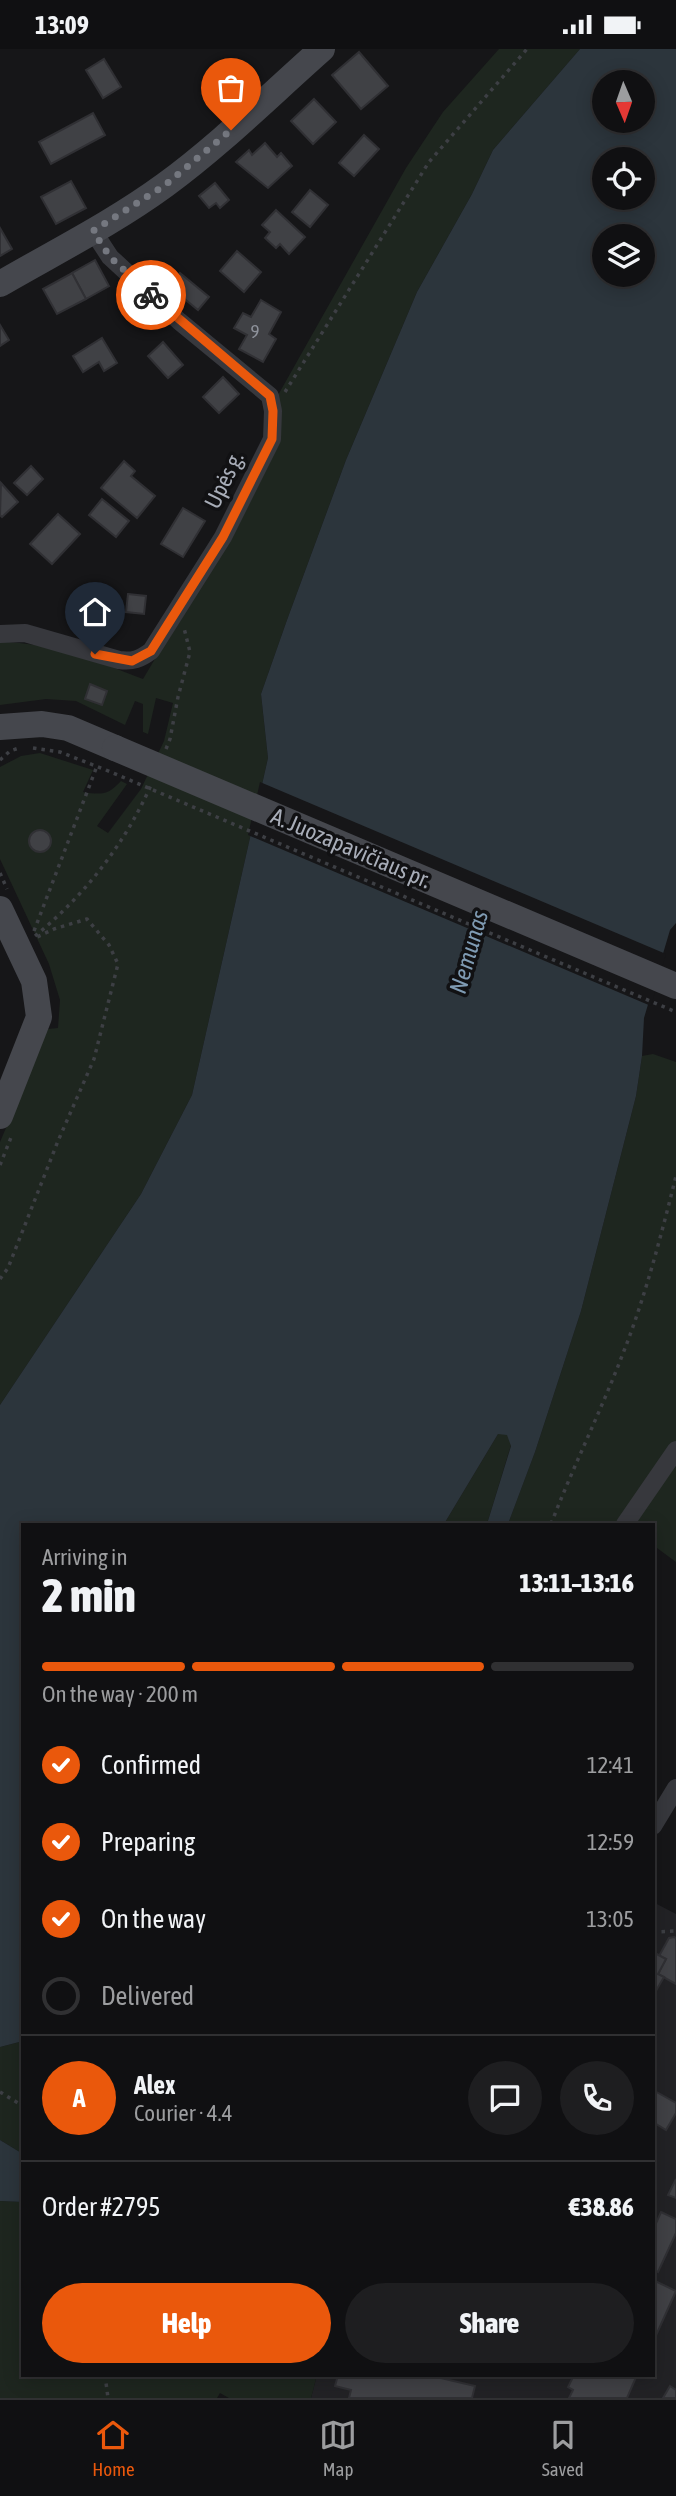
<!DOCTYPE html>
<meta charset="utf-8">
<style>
:root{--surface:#101012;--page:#1e1e20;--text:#f1f3f6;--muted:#9c9d9f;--line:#303032;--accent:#ea580c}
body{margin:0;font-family:"Asap Condensed",sans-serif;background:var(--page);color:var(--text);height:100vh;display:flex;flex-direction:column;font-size:26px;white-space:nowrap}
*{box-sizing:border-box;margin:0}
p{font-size:23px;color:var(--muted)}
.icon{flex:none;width:38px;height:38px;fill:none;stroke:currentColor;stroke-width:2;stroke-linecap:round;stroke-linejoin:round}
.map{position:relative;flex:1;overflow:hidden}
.side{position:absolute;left:21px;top:1474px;width:634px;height:854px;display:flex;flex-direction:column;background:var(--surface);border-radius:0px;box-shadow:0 4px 18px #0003,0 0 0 2px var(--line)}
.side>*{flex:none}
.needle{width:46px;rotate:178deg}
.fabs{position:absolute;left:592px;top:21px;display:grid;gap:14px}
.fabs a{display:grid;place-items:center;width:63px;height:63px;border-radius:50%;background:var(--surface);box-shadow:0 4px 18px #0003,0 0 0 2px var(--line);font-size:35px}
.pin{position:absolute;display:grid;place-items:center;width:60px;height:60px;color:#fff;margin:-72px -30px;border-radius:50% 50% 50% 0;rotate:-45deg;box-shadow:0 0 7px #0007}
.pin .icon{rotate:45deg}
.courier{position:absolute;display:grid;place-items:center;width:70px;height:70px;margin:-35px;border:5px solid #ea580c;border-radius:50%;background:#fff;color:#222;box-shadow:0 2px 9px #0007}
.head em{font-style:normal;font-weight:800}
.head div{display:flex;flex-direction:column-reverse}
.head{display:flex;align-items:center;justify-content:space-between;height:119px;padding:0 21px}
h1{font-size:46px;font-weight:800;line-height:52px}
.bar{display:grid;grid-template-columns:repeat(4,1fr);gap:10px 7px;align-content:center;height:84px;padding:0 21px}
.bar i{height:9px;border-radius:5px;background:var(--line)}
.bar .on{background:var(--accent)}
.bar p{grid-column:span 4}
.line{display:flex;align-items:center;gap:18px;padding:0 21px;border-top:2px solid var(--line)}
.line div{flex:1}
.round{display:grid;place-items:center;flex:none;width:74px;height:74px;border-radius:37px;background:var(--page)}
ol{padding:0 21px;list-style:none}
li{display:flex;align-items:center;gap:21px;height:77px}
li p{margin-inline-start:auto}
li .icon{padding:7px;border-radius:50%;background:var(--accent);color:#fff;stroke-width:4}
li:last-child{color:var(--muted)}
li i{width:38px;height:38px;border:4px solid var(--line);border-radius:50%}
.primary-button{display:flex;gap:14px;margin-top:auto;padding:14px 21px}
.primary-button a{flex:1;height:80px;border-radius:42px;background:var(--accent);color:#fff;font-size:28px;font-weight:800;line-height:80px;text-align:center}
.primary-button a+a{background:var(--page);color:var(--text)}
.status{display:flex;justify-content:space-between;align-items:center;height:49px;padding:0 35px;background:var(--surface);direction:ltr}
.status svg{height:19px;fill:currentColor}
.tab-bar{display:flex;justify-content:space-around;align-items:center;height:98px;border-top:2px solid var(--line);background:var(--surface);font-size:19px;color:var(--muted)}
.tab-bar a{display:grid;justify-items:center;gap:4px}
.tab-bar .on{color:var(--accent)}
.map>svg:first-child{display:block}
.built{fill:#222225}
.green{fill:#1e261f}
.water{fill:#2c353c;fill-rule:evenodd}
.pier{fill:#161618}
.building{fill:#404145;stroke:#303034;stroke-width:2}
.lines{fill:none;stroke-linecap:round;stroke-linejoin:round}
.path{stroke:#3d3f44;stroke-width:3.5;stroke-dasharray:3.5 5;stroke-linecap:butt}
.street{stroke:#37383d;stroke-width:18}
.secondary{stroke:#45474d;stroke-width:26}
.path-bridge{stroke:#3d3f44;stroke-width:3.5;stroke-dasharray:3.5 5;stroke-linecap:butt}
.secondary-bridge{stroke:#45474d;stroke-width:26}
.done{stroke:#757880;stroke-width:7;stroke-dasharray:0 12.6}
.route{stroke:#ea580c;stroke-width:9}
.labels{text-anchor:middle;stroke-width:7;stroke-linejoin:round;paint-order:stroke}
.number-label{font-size:19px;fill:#8e929b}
.street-label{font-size:23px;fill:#a8adb8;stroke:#111113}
.water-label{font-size:24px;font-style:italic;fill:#7f9bb3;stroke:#111113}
</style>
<div class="status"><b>13:09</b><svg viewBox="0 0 49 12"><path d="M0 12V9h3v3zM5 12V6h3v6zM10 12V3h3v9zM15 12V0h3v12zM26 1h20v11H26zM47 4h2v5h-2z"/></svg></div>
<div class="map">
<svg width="676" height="2349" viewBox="0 0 676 2349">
<rect width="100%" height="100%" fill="#161618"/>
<polygon class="built" points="653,1853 676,1865 676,2349 311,2349 317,2326 653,2326"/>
<g class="green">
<path d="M499 0H580L493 101 472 145 417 243 346 411 287 571 261 645 268 709 192 1046 141 1145 0 1356V1093L48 980 58 979 60 951 49 915 0 810V718L21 707 40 704 93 721 83 743C102 746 108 746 121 732L127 735 97 777 108 784 141 740 164 692 173 654 156 649 148 685 143 683V655L135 652 125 676 76 652 46 650 0 656V593C55 594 93 611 143 630L223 496 275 395 277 348 406 119 443 63Z"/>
<polygon points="653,1005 676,1013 676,1513 653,1496 653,1475 508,1475 535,1403 581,1262 636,1047 642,1007"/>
<polygon points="498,1385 508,1385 511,1396 487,1475 444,1475"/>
<polygon points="23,1992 23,2105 0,2091 0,1998"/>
<polygon points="0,2152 23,2153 23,2326 317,2326 311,2349 229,2349 220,2344 217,2349 0,2349"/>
</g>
<g class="water">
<path d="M580 0H676V874L670 881 644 969 642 1007 636 1047 581 1262 535 1403 508 1475H487L511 1397 507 1386 498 1385 444 1475H23V1992L0 1998V1356L141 1145 192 1046 268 709 261 645 287 571 346 411 417 243 472 145 493 101ZM604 33H642V72H604ZM604 110H642V149H604ZM604 187H642V226H604Z"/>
<polygon points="0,2091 23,2105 23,2153 0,2152"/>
</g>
<polygon class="pier" points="260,733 666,905 651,957 248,786"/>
<g class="building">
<polygon points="359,3 388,37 361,60 332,26"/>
<polygon points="104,10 121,38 103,49 86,21"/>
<polygon points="314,50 336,73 313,95 291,72"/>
<polygon points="93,64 105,86 51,115 39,93"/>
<polygon points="364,86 379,100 354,127 339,114"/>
<polygon points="265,94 277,108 281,104 292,117 268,139 236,113 249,101 252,106"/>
<polygon points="71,132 86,159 56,175 41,148"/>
<polygon points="215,134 229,151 220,159 216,154 209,159 199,147"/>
<polygon points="310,141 328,156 310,178 292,163"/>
<polygon points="276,161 305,188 289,205 280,195 276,199 265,189 270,183 262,176"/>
<polygon points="0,179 12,200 0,207"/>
<polygon points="237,202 261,223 244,243 220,222"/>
<polygon points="95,211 109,237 86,250 72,224"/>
<polygon points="150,212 159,219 162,214 170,219 165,225 170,229 162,240 141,224"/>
<polygon points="72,224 86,250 57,265 43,240"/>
<polygon points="180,224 209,248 198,261 169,237"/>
<polygon points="261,251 281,263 269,285 276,290 263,313 239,300 247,286 234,279 243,264 251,268"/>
<polygon points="0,276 9,291 0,297"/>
<polygon points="102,289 117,314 104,322 99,313 83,323 73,307"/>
<polygon points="163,293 183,316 168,329 148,307"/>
<polygon points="223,328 239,345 219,364 203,348"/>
<polygon points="124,412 135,422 131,427 155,447 137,469 101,439"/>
<polygon points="31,417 43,430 27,446 14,434"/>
<polygon points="1,434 18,453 2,468 0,466"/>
<polygon points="102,450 129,472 116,488 89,466"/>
<polygon points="183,459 205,472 183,508 161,495"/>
<polygon points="58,465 80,485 52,515 30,495"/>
<polygon points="128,545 146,547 144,565 126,563"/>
<polygon points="90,635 107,642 102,656 85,650"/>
<circle cx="40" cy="792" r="11"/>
<polygon points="674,1888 676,1889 676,1935 658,1925 666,1910 659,1907 669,1889"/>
<polygon points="653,1903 666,1910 658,1925 664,1928 653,1947"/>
<polygon points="653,2041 676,2054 676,2064 666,2081 653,2073"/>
<polygon points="676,2130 676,2149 668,2146"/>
<polygon points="661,2163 676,2170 676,2184 658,2223 653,2220 653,2181"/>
<polygon points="653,2231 676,2242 653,2293"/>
<polygon points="338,2326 428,2326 475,2337 472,2349 349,2349 351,2341 335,2337"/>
<polygon points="574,2326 637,2326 627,2349 569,2349 573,2341 568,2338"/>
<polygon points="670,2337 676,2341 676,2349 663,2349"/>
</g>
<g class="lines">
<g class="path">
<polyline points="285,343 429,113 527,0"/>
<polyline points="33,699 60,703 106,721"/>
<polyline points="166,700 170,690 178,648 190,603 184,579"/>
<polyline points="0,711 10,702 19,699"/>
<polyline points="0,824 7,840"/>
<polyline points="34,882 97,717"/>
<path d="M35 887C84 847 125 795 151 736"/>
<polyline points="0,1116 12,1086"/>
<polyline points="0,1230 8,1219 58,1092 94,1010 118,915 109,896 87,870 54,880 37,888"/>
<path d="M551 1475C573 1418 600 1364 622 1307 645 1249 661 1187 676 1127"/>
<polyline points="653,1883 676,1882"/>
<polyline points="0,2043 23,2057"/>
<polyline points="105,2326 108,2349"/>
</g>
<g class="street">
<path d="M0 585 25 584 119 611C133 613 140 610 151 602L223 488 272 390 273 362 270 347 179 272 110 208 93 182"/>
<polyline points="625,1475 676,1401"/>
<polyline points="653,1777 676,1739"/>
</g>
<g class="secondary">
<path d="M0 235C55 203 113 174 165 136 221 95 270 46 322 0"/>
<polyline points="0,678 42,675 68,679 115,699"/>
<polyline points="0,860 34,932 39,968 0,1067"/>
</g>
<polyline class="path-bridge" points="106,721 676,963"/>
<polyline class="secondary-bridge" points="115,699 676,937"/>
</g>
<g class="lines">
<polyline class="done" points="151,246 110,208 93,182 164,137 231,81"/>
<polyline class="route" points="95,605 132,612 151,602 223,488 272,390 273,362 270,347 151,246"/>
</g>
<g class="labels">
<g class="number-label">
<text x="255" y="289">9</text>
</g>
<g class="street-label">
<text transform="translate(224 431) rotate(-64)" y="8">Upės g.</text>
<text transform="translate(351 799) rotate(23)" y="8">A. Juozapavičiaus pr.</text>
</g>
<g class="water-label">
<text transform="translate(469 903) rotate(-74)" y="8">Nemunas</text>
</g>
</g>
</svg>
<div class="fabs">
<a><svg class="needle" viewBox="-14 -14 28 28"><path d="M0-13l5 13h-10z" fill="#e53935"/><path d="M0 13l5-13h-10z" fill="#9c9d9f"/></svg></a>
<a><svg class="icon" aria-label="locate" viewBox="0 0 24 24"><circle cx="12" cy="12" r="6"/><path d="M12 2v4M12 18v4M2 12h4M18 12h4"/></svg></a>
<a><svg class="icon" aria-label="layers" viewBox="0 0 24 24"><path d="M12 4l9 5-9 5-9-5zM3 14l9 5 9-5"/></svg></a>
</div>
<div class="pin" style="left:231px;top:81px;background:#ea580c"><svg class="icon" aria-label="bag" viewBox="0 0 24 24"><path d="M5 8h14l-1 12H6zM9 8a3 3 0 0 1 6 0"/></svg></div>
<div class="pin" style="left:95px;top:605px;background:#1f2937"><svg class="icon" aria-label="home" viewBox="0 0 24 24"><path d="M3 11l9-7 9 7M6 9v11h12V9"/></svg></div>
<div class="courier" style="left:151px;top:246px"><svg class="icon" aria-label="bike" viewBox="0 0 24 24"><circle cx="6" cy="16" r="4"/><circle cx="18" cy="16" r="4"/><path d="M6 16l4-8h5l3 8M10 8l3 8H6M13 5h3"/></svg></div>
<section class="side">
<div class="head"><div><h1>2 min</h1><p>Arriving in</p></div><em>13:11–13:16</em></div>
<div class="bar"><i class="on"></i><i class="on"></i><i class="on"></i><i></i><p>On the way · 200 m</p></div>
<ol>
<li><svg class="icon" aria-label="check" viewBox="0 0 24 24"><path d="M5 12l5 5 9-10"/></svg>Confirmed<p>12:41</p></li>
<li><svg class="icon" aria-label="check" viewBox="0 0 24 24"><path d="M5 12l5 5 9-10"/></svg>Preparing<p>12:59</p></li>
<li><svg class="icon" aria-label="check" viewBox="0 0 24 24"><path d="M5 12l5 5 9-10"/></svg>On the way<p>13:05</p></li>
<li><i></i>Delivered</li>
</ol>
<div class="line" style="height:126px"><b class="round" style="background:var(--accent);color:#fff">A</b><div><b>Alex</b><p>Courier · 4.4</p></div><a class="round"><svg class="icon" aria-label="chat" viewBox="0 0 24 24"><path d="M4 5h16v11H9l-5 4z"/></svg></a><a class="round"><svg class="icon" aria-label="phone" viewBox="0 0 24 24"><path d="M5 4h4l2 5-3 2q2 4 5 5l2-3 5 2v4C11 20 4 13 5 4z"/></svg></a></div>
<div class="line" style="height:91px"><div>Order #2795</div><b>€38.86</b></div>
<div class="primary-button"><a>Help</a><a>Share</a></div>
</section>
</div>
<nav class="tab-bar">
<a class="on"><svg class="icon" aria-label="home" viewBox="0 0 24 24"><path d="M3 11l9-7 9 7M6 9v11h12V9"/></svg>Home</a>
<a><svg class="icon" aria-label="map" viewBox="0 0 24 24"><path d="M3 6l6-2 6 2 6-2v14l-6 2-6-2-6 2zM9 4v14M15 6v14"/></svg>Map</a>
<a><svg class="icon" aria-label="saved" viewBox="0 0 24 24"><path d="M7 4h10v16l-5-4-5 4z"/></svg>Saved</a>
</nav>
